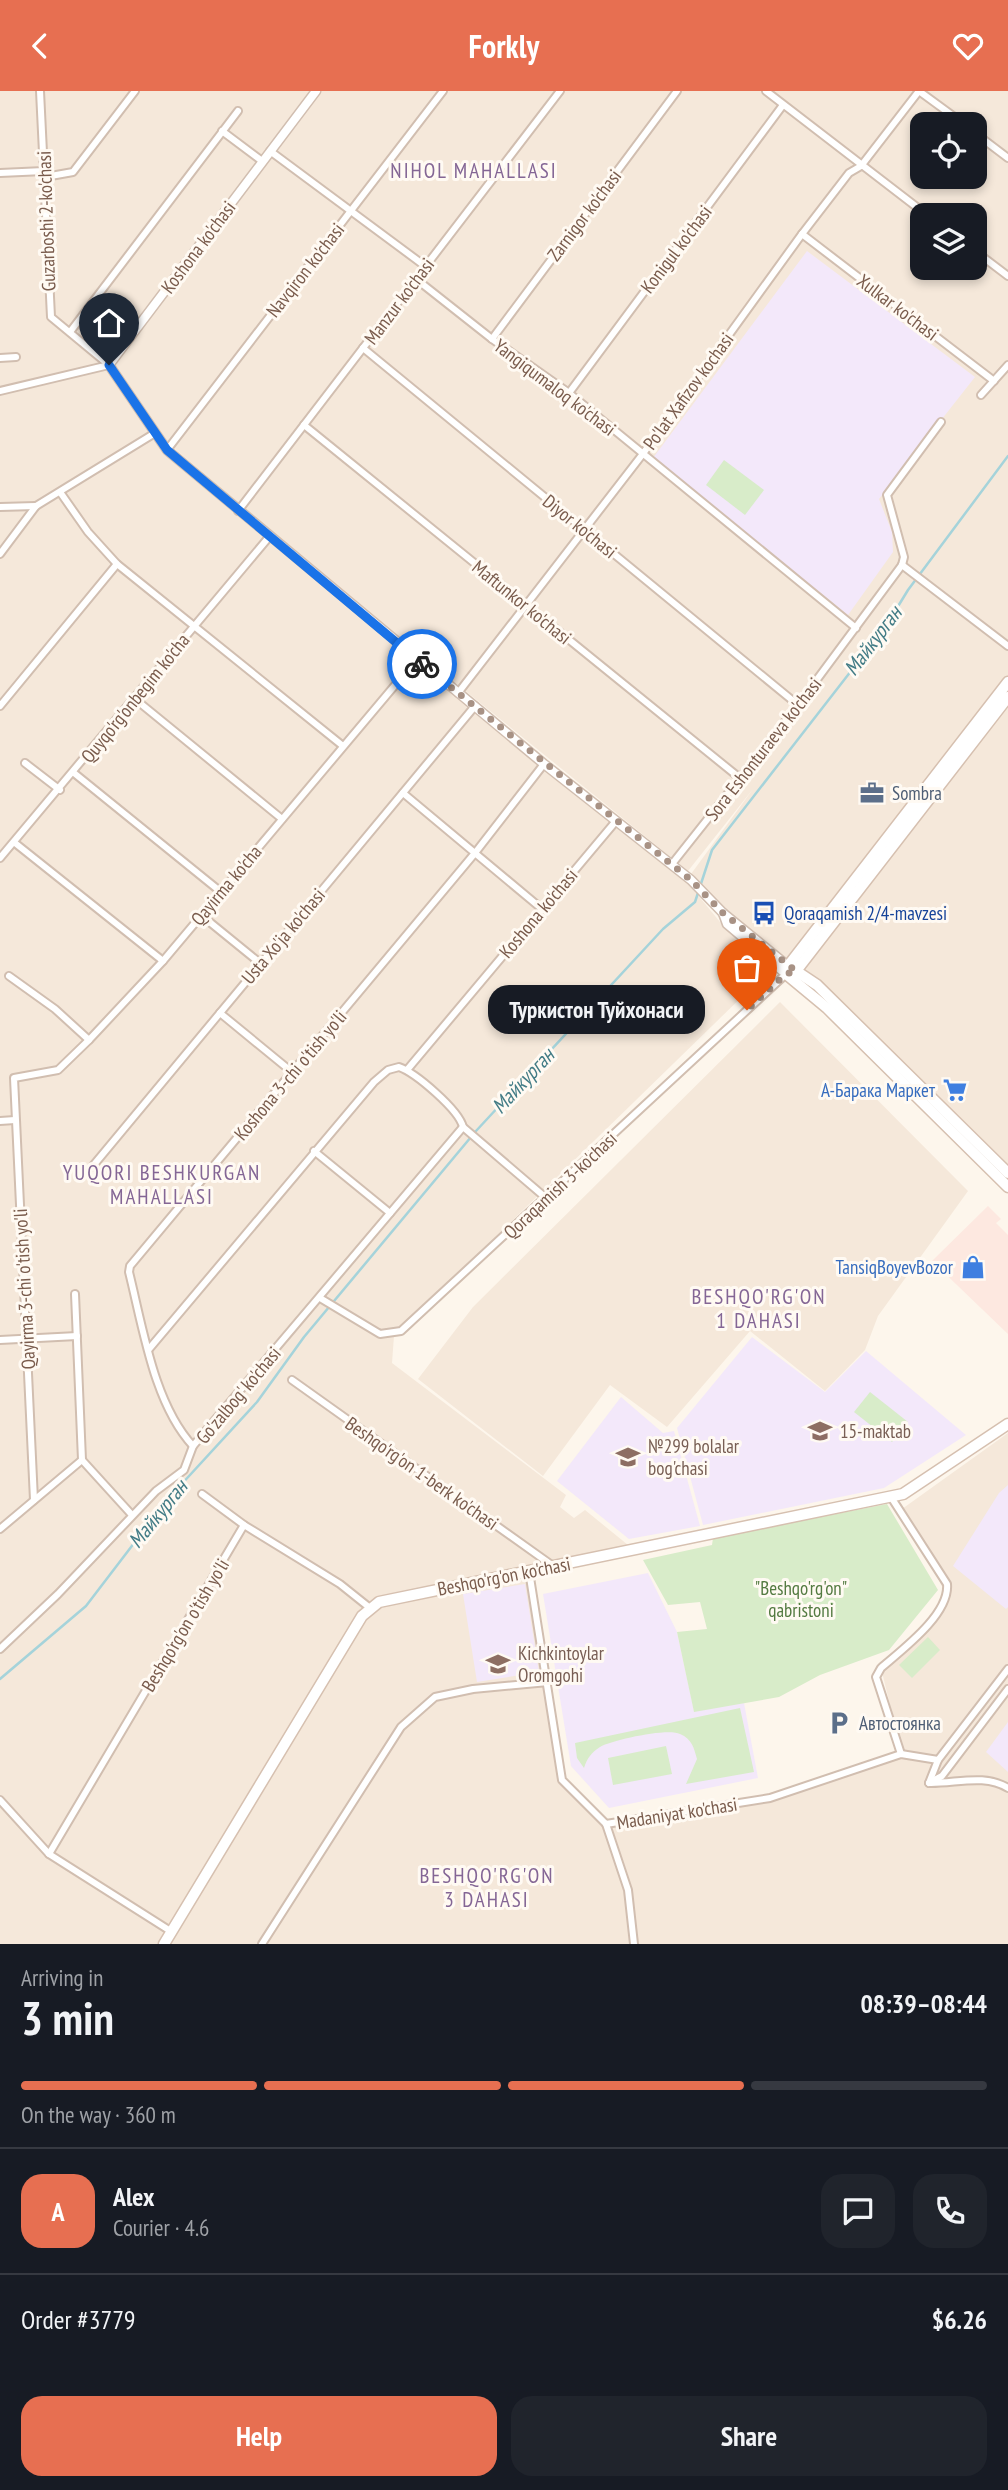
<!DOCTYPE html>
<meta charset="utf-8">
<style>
:root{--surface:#171b24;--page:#20242c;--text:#f1f3f6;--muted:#9ea1a6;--line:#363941;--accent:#e76f51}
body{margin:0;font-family:"PT Sans Narrow",sans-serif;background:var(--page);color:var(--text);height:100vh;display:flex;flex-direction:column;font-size:26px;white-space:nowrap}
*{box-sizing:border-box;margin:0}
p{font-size:23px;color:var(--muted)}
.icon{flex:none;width:38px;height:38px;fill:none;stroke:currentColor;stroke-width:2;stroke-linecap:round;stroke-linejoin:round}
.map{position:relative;height:1853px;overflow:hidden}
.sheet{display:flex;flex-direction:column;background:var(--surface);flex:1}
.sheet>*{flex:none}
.fabs{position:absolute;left:910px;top:21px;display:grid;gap:14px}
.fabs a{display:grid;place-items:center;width:77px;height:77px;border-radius:14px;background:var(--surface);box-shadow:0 4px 10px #0003;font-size:35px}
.pin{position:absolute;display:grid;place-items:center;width:60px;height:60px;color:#fff;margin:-72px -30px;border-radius:50% 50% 50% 0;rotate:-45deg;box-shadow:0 0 7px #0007}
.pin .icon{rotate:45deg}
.courier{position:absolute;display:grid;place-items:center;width:70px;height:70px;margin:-35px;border:5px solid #1a73e8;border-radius:50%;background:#fff;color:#222;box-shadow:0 2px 9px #0007}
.bubble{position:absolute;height:49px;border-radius:21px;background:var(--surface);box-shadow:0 4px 10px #0003;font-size:23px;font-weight:800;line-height:49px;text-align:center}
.headline em{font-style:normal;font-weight:800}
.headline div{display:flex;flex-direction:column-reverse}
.headline{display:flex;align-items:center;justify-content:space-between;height:119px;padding:0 21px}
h1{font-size:46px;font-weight:800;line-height:52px}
.bar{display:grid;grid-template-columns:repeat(4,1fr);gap:10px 7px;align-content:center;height:84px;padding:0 21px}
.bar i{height:9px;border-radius:5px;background:var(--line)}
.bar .on{background:var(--accent)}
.bar p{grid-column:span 4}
.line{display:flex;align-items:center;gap:18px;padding:0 21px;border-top:2px solid var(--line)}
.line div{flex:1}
.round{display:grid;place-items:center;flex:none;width:74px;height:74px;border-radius:21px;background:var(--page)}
.primary-button{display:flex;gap:14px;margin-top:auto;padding:14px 21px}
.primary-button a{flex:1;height:80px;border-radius:21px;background:var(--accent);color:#fff;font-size:28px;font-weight:800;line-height:80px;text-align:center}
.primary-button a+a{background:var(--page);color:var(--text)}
header{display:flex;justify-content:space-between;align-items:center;height:91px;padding:0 21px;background:var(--accent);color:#fff;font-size:32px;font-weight:800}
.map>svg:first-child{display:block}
.residential{fill:#f5e8da;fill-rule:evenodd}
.commercial{fill:#fde8e0}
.education{fill:#f3e8fa}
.green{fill:#d8ecc9}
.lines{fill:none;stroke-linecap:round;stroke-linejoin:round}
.stream{stroke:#a5d3da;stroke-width:2.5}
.minor-casing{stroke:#d1beb0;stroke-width:10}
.tertiary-casing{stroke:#d1beb0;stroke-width:11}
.secondary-casing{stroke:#d6c0b0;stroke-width:13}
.minor{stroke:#fff;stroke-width:6}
.tertiary{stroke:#fff;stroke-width:8}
.secondary{stroke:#fff;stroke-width:10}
.done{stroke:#a89285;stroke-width:7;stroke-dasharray:0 12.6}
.route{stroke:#1a73e8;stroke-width:9}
.labels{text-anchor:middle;stroke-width:6;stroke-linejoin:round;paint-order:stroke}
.street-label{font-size:19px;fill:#7a5c4d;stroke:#fffaf3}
.service-label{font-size:19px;fill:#4e5e75;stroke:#fffaf3;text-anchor:start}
.transit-label{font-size:19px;fill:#164399;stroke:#fffaf3;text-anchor:start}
.shop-label{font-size:19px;fill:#366cbe;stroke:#fffaf3;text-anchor:end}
.education-label{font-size:19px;fill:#785e54;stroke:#fffaf3;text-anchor:start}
.park-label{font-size:19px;fill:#537a41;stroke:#fffaf3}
.neighbourhood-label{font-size:21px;letter-spacing:2px;fill:#846695;stroke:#fffaf3}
.water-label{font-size:21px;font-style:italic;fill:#437c86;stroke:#fffaf3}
</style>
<header><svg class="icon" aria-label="back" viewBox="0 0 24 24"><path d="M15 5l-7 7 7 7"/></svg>Forkly<svg class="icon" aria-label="heart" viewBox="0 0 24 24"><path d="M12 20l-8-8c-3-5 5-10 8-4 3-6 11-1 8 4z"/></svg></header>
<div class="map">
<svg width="1008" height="1853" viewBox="0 0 1008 1853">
<rect width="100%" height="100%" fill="#fdf6ec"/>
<g class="residential">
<path d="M0 0H1008V591L788 870 732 825 691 783 753 698 688 780 369 522 168 352 111 285 160 354 616 730 687 791 720 831 775 882 752 896 394 1245 392 1272 566 1404 560 1416 574 1427 585 1419 628 1454 529 1480 563 1689 607 1733 770 1706 902 1663 881 1577 948 1507 902 1418 1008 1342V1576L938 1669 941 1670 1008 1585V1853H0ZM922 33H975V86H922ZM922 124H975V177H922Z"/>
<polygon points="1008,606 1008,1082 796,880"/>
<polygon points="780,911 968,1100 878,1225 865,1259 825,1300 750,1240 667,1336 610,1294 543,1385 418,1288 473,1216"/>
</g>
<polygon class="commercial" points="988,1115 1001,1128 996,1132 1008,1144 1008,1243 932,1170"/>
<g class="education">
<polygon points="807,160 975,286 879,408 892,441 893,461 848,524 653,367"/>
<polygon points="752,1246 825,1301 866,1260 966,1344 884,1397 703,1434 677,1337"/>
<polygon points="621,1306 663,1342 674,1340 700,1435 629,1448 557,1390"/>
<polygon points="1008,1394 1008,1516 1006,1518 953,1475 999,1402"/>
<polygon points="648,1482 677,1541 694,1620 744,1612 758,1687 609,1717 571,1675 543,1503"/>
<polygon points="525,1493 539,1581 477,1591 463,1503"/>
<polygon points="1008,1631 1008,1681 986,1661"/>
</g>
<g class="green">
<polygon points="724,369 764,399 745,424 706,394"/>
<polygon points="870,1301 908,1331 892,1351 854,1321"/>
<polygon points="887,1413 938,1499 889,1559 820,1584 779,1606 694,1621 677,1541 707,1538 700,1511 668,1514 643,1469 712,1454 713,1447"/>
<polygon points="928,1546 940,1559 912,1587 899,1574"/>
<path d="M740 1617 754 1681 686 1693 697 1668C694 1657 692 1648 680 1643 667 1637 613 1649 600 1656 592 1661 587 1667 584 1677L577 1667 575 1652Z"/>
<polygon points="666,1655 672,1683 613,1694 608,1667"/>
</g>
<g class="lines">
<polyline class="stream" points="0,1588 86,1515 167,1409 257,1311 304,1246 476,1040 663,838 695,811 712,759 886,535 908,499 1008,365"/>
<g class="minor-casing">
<g id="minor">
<polyline points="40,0 51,226 109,274"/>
<polyline points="766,0 927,124"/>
<polyline points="919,0 964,33"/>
<polyline points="222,40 262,70"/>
<polyline points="975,42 1008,67"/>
<polyline points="270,60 425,175"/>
<polyline points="0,82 44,80"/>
<polyline points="45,86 73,81 135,0"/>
<polyline points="802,143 994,290"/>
<polyline points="975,160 1008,185"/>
<polyline points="416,188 492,248 569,302 856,537"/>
<polyline points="70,241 238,20"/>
<polyline points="492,248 677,0"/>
<polyline points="363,257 798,614"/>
<polyline points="0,267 16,266"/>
<polyline points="0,300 109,274"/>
<polyline points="569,302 783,14"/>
<polyline points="981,304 1008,274"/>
<polyline points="304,334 741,688"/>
<polyline points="167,359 443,0"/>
<polyline points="60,401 88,441 117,473 343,655"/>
<polyline points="0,416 36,415"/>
<polyline points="238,420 560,0"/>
<polyline points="0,463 36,415 155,342"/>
<polyline points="902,474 904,466 887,404 941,331"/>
<polyline points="902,474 1008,555"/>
<polyline points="458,602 642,364 802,143 849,82 861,75 919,0"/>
<polyline points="135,608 282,728"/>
<polyline points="0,615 117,473"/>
<polyline points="25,672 60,699"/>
<polyline points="74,682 221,801"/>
<polyline points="403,702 542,818"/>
<polyline points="15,752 163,870"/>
<polyline points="0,767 269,446"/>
<polyline points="672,773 798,614 902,474"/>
<polyline points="201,824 260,872"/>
<polyline points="9,885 55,918 89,949"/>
<polyline points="220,922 292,981"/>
<polyline points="407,979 616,730"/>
<polyline points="0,1030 15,1029"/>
<polyline points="314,1060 390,1122"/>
<polyline points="92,1076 475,615"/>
<polyline points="75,1203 82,1369 132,1424"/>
<polyline points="320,1207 380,1243 401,1240 786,883"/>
<polyline points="0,1249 77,1245"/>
<path d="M149 1258 374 991 388 979 399 976C416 982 459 1019 463 1036L546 1107"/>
<polyline points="292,1289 553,1475"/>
<path d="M193 1355C154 1313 143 1237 129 1181L130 1175 475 762 544 673"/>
<polyline points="202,1403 244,1434 340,1493 370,1517"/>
<path d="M891 1406 947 1493C950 1523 903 1558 881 1577L876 1586 901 1663"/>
<polyline points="34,1409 14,987 58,979 89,949 163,870 417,568"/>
<polyline points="0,1438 82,1369"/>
<polyline points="529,1480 562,1689 606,1733 770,1707 901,1663 938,1669"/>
<polyline points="0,1558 58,1503 156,1400 184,1379 193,1355 463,1036"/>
<polyline points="929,1692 938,1669 1008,1578"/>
<polyline points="929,1692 942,1685 1008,1598"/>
<path d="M931 1692C958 1692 985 1683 1008 1697"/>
<polyline points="0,1709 49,1763 172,1841"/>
<polyline points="606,1733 628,1799 634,1853"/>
<polyline points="49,1763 244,1434"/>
<polyline points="262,1853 401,1636 435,1606 473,1598 548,1591"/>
</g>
</g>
<g class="tertiary-casing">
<g id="tertiary">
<polyline points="316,0 109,274 167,359 544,673 691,789 723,822 788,875"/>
<polyline points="723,822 727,833 786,883"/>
</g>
</g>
<g class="secondary-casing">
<g id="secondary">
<polyline points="793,878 817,894 1008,1082"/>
<polyline points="786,883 788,875 1008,591"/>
<polyline points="786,883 796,880 1008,606"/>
<polyline points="786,883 827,917 1008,1096"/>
<polyline points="164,1853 362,1525 379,1511 903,1403 1008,1333"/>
</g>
</g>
<use href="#minor" class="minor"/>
<use href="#tertiary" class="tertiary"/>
<use href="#secondary" class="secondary"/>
</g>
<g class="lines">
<polyline class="done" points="422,573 691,789 723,822 796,880 786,883 747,919"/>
<polyline class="route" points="109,274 167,359 422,573"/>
</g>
<defs>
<g id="office-bare" transform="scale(1.89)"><path d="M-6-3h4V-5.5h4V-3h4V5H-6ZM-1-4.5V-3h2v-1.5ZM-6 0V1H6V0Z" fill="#5c6f8a" stroke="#fffaf3" stroke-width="2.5" paint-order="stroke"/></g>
<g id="bus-bare" transform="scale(1.89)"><path d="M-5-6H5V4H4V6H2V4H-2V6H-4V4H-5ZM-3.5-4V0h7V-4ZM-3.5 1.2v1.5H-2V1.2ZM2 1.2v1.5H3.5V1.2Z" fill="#1a4fb4" stroke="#fffaf3" stroke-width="2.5" paint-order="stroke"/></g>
<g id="supermarket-bare" transform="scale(1.89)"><path d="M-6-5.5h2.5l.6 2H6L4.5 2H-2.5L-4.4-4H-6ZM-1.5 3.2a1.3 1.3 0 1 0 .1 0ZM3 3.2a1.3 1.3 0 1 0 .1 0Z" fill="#3f7fe0" stroke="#fffaf3" stroke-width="2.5" paint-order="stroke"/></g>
<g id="shop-bare" transform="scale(1.89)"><path d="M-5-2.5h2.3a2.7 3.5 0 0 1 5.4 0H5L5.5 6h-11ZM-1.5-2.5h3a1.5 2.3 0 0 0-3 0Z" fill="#3f7fe0" stroke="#fffaf3" stroke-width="2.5" paint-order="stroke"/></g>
<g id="school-bare" transform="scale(1.89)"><path d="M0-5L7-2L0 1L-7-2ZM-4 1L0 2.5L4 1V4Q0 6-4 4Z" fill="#8d6e63" stroke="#fffaf3" stroke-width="2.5" paint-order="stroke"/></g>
<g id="parking-bare" transform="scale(1.89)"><path d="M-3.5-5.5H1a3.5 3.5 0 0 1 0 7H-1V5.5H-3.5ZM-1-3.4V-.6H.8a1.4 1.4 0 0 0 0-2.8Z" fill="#5c6f8a" stroke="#fffaf3" stroke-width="2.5" paint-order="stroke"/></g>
</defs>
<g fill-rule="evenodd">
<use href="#office-bare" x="872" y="702"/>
<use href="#bus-bare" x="764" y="822"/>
<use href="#supermarket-bare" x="955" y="999"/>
<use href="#shop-bare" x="973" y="1176"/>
<use href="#school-bare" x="820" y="1340"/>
<use href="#school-bare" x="628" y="1366"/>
<use href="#school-bare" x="498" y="1573"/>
<use href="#parking-bare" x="839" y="1632"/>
</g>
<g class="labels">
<g class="street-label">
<text transform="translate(584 124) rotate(-53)" y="7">Zarnigor ko'chasi</text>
<text transform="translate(46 130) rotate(-92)" y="7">Guzarboshi 2-ko'chasi</text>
<text transform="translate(198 156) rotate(-53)" y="7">Koshona ko'chasi</text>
<text transform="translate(676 158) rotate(-53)" y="7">Konigul ko'chasi</text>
<text transform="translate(305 179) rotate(-52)" y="7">Navqiron ko'chasi</text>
<text transform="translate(399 210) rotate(-53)" y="7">Manzur ko'chasi</text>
<text transform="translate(898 216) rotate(37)" y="7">Xulkar ko'chasi</text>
<text transform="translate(555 296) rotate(37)" y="7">Yangiqumaloq ko'chasi</text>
<text transform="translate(688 300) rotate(-54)" y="7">Po'lat Xafizov kochasi</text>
<text transform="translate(580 435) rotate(39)" y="7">Diyor ko'chasi</text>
<text transform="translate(522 511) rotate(39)" y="7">Maftunkor ko'chasi</text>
<text transform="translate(135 607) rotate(-51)" y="7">Quyqo'rg'onbegim ko'cha</text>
<text transform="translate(763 658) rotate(-52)" y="7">Sora Eshonturaeva ko'chasi</text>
<text transform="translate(226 794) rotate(-50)" y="7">Qayirma ko'cha</text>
<text transform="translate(538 822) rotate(-50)" y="7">Koshona ko'chasi</text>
<text transform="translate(283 845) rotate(-50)" y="7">Usta Xo'ja ko'chasi</text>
<text transform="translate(290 984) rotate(-50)" y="7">Koshona 3-chi o'tish yo'li</text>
<text transform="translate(560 1094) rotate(-43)" y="7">Qoraqamish 3-ko'chasi</text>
<text transform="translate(24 1198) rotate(-93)" y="7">Qayirma 3-chi o'tish yo'li</text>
<text transform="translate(238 1304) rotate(-50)" y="7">Go'zalbog' ko'chasi</text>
<text transform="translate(422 1382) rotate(35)" y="7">Beshqo'rg'on 1-berk ko'chasi</text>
<text transform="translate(504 1485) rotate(-11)" y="7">Beshqo'rg'on ko'chasi</text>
<text transform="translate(185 1534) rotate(-59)" y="7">Beshqo'rg'on o'tish yo'li</text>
<text transform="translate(677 1722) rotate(-9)" y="7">Madaniyat ko'chasi</text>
</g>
<g class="service-label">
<text x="892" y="709">Sombra</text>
<text x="859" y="1639">Автостоянка</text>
</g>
<g class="transit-label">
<text x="784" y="829">Qoraqamish 2/4-mavzesi</text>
</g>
<g class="shop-label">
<text x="935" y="1006">А-Барака Маркет</text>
<text x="953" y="1183">TansiqBoyevBozor</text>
</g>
<g class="education-label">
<text x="840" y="1347">15-maktab</text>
<text x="648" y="1362">№299 bolalar<tspan x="648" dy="22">bog'chasi</tspan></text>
<text x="518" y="1569">Kichkintoylar<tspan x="518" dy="22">Oromgohi</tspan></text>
</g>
<g class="park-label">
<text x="801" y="1504">"Beshqo'rg'on"<tspan x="801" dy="22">qabristoni</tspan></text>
</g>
<g class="neighbourhood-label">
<text x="474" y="87">NIHOL MAHALLASI</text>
<text x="162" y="1089">YUQORI BESHKURGAN<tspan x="162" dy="24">MAHALLASI</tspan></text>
<text x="759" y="1213">BESHQO'RG'ON<tspan x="759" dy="24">1 DAHASI</tspan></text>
<text x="487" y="1792">BESHQO'RG'ON<tspan x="487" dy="24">3 DAHASI</tspan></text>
</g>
<g class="water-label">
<text transform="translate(873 550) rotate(-53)" y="7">Майкурган</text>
<text transform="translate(523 990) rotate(-47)" y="7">Майкурган</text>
<text transform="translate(158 1423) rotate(-51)" y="7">Майкурган</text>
</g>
</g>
</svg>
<div class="fabs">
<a><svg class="icon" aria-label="locate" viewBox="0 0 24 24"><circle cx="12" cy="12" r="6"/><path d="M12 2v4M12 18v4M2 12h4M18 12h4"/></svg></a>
<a><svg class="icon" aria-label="layers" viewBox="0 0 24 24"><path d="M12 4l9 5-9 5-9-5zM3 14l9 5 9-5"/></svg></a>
</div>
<div class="pin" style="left:747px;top:919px;background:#ea580c"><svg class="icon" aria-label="bag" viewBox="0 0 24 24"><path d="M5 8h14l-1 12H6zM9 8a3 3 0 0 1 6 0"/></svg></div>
<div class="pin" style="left:109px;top:274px;background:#1f2937"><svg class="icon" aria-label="home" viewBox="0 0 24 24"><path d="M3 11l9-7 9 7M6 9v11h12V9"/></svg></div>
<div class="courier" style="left:422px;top:573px"><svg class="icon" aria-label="bike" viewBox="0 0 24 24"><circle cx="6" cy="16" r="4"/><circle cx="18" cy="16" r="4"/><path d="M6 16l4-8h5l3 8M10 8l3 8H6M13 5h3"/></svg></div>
<div class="bubble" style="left:488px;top:894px;width:217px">Туркистон Туйхонаси</div>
</div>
<section class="sheet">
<div class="headline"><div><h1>3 min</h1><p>Arriving in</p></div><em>08:39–08:44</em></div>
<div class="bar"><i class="on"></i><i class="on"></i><i class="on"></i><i></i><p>On the way · 360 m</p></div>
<div class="line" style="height:126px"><b class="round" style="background:var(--accent);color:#fff">A</b><div><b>Alex</b><p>Courier · 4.6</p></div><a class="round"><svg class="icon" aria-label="chat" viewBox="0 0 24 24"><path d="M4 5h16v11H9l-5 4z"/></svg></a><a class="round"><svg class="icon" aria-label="phone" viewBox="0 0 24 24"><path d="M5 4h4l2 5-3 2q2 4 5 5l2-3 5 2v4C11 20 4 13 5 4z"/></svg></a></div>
<div class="line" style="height:91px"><div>Order #3779</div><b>$6.26</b></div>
<div class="primary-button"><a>Help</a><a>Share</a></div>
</section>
